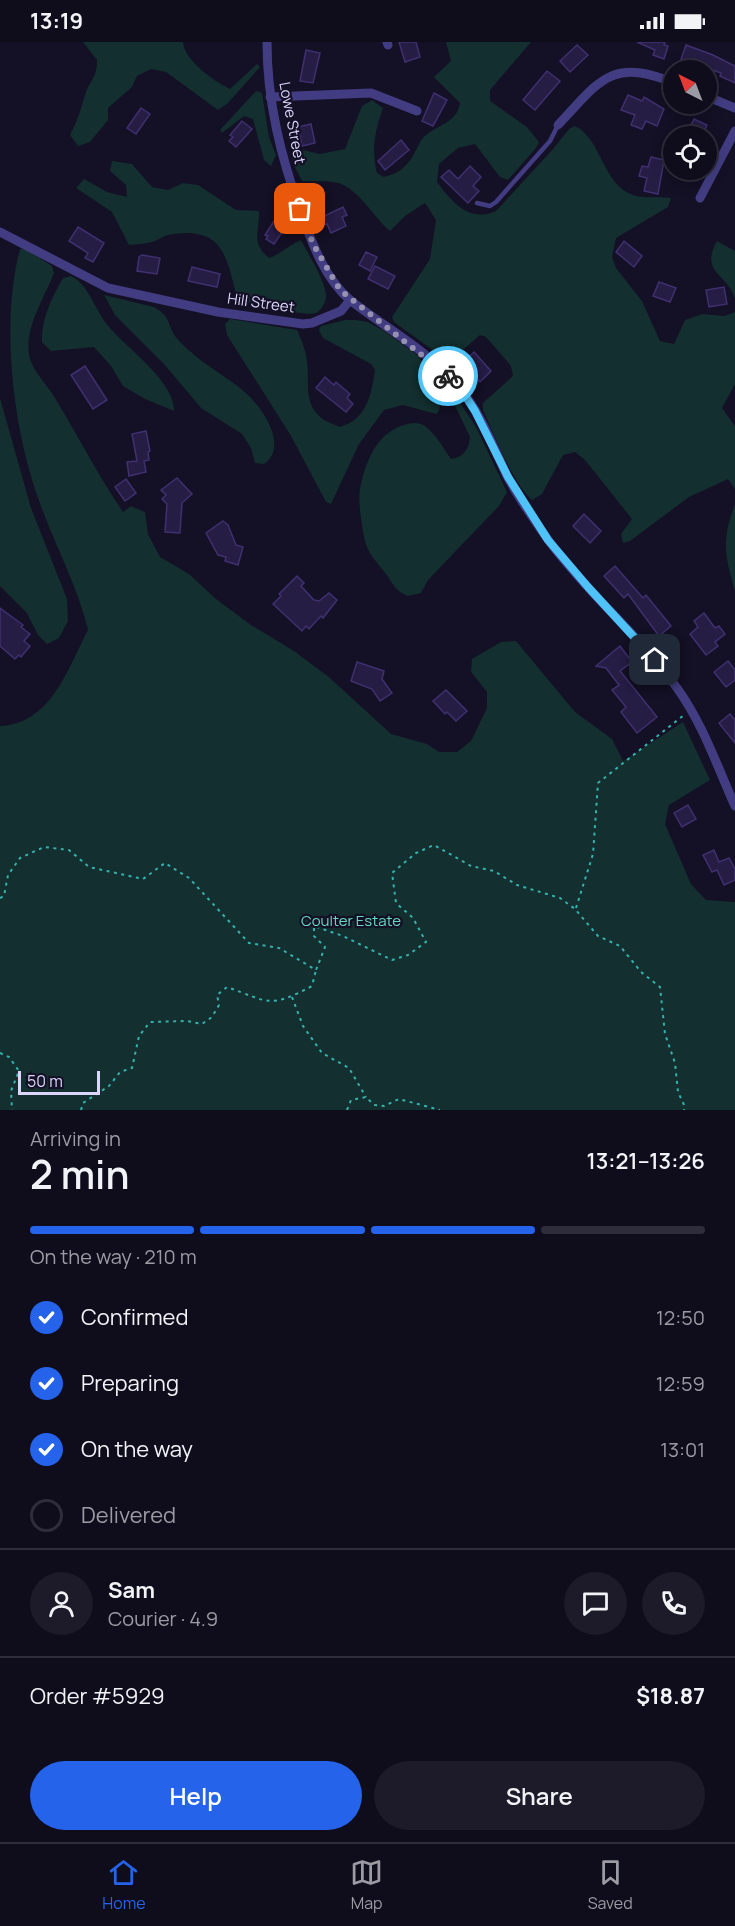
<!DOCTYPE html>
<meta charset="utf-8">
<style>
:root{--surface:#0f0c1c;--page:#1d1a29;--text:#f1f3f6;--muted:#9b9ba3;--line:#2f2c3b;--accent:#2563eb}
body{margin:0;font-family:Manrope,sans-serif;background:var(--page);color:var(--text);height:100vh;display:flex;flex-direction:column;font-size:22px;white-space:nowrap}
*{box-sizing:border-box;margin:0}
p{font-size:20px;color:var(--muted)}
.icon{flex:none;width:33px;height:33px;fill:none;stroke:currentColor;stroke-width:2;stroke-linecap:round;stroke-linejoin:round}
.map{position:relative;height:1068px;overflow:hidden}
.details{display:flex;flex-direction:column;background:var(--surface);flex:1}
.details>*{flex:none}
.needle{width:39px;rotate:318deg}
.fabs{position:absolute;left:663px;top:18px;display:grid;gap:12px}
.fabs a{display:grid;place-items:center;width:54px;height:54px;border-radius:50%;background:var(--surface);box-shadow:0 3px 15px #0003,0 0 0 2px var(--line);font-size:30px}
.scale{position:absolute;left:18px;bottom:15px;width:82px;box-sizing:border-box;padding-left:6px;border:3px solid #dcd6fd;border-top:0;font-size:16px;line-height:21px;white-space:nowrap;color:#dcd6fd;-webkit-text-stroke:4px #141025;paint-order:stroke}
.pin{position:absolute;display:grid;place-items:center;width:51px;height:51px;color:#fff;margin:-26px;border-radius:12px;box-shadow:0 3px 9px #0006}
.courier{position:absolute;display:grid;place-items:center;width:60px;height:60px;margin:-30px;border:4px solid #4fc3f7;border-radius:50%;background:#fff;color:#222;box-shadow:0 2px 8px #0007}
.overview em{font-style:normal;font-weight:600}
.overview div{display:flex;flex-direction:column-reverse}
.overview{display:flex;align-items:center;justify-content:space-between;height:102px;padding:0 30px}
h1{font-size:39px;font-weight:600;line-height:45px}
.bar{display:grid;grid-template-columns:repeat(4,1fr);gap:9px 6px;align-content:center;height:72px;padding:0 30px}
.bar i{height:8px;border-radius:4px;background:var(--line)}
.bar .selected{background:var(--accent)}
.bar p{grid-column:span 4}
.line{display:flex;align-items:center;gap:15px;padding:0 30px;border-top:2px solid var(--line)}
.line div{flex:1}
.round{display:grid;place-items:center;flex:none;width:63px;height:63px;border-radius:32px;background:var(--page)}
ol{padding:0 30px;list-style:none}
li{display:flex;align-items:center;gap:18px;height:66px}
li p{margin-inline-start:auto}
li .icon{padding:6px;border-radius:50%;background:var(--accent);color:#fff;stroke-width:4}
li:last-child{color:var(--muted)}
li i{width:33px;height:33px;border:3px solid var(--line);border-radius:50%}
.primary-button{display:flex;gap:12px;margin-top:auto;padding:12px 30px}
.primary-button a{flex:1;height:69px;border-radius:36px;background:var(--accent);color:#fff;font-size:24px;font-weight:600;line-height:69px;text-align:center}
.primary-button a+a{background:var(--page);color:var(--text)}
.status{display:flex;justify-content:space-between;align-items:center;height:42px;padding:0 30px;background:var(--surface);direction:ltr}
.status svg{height:16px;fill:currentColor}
.menu{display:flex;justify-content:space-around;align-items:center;height:84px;border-top:2px solid var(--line);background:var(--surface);font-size:16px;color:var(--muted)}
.menu a{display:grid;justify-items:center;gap:3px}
.menu .selected{color:var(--accent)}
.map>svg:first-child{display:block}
.green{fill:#132f2f}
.building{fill:#261d45;stroke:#3f3070;stroke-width:1.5}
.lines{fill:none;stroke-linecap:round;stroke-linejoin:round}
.path{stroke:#35b2ae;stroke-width:2;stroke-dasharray:3 4.5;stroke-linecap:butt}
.service{stroke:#423d82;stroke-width:4.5}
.minor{stroke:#423d82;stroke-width:9}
.done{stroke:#9691b1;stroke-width:6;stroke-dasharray:0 10.8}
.route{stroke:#4fc3f7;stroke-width:8}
.labels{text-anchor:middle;stroke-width:4.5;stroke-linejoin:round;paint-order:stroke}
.street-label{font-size:15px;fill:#dcd6fd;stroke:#141025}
.park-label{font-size:15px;fill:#65dac0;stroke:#141025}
</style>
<div class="status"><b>13:19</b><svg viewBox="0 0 49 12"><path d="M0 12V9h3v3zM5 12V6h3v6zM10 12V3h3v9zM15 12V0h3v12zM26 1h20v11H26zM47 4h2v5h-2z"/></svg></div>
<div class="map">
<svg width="735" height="1068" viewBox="0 0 735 1068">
<rect width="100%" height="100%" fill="#141025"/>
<g class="green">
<path d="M83 0H183C185 19 214 39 230 47L257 22 260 25 227 62 218 68 166 30 151 27 137 34 132 45 108 66V78L90 100 78 104 70 93C77 80 81 67 85 53 90 37 97 37 97 18Z"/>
<path d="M446 0H531L490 48V59L527 85 539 100 536 106 508 138 500 135 475 102 458 106 439 122 437 140C452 160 469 181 496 169L553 107 569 87 575 84C602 97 602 142 633 153 644 157 659 154 671 156L668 165 616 196 612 215 616 226 642 259 660 299 674 302 685 278 703 272 724 274 735 270V342L722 366 735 384V447L728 437 689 455 630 499 623 501 621 492 632 477 585 418 575 410 563 413 542 452 532 458C513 442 494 392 483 368V361L513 334 511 324 486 295 480 293 449 320 394 280 392 275 430 217 436 178 425 161 405 174 390 189C374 176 361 150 341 142 331 138 314 140 302 139L293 121 292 113 303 108 320 112 345 107 362 64 372 58 383 66C375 89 371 107 377 131L384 135C400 131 409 123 416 108 418 104 420 99 423 96 436 82 456 83 460 61L434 35 451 19Z"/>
<polygon points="256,49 262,51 269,95 276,113 271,124 264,118 253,77 244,74 222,91 220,88"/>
<path d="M112 119 132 122 152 145 168 148 183 141 198 143 236 168 259 169C260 190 250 200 269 216 281 212 289 203 301 198 309 214 323 234 326 252 327 259 322 268 316 271 306 275 252 261 238 259 227 221 227 185 174 192 166 192 159 198 152 200 144 202 137 202 129 203L112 170 76 146 84 137 107 150 127 155 126 143 110 129Z"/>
<path d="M717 199 735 209V257C728 232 699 231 717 199Z"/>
<path d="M20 207H26L52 224 54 231C44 257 25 284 29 313 32 329 47 342 55 356 78 394 98 433 123 470L131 464 145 470 148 492 160 515 189 532 216 557 251 583 294 609 330 636 391 692 427 702 439 710H457L471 699 487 666V650L471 630 472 617 501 600 516 599 575 670 612 697 623 719 683 680 710 738 669 763 665 782 691 842 706 858 735 860V1068H0V684C51 682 68 626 88 588 78 545 56 506 41 464 13 390 0 282 20 207Z"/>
<path d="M71 234C89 242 96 271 110 286 128 307 175 340 174 369L145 357 123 344 111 324 94 305 51 309 42 300C41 278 52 255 63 236Z"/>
<path d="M104 253 154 265C172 276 166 280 175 294 179 299 186 306 191 310 208 326 230 336 247 352 263 367 289 405 264 422L255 421 251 406 242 392 201 366 164 322 115 273Z"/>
<path d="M230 277 297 288C302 299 306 308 307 320 310 340 303 358 319 374 324 379 333 382 340 385 367 377 371 353 375 328L371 322 323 296 319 288 321 284 345 278H356L368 280 386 290 417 313 425 323 440 362 439 369 436 372 403 363 384 368 359 402 331 462 326 460 291 394 227 293 225 282Z"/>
<path d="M447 341 476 385 507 450 499 464 428 538 421 551 408 554C394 548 395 544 386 532 374 516 366 511 363 489 361 477 358 459 360 447 365 421 376 391 404 383 410 381 415 380 421 382 433 387 444 407 451 417 464 415 469 407 470 395L445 343Z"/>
<polygon points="0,356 31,466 67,557 68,579 59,596 47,602 38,593 27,571 0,544"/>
<path d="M735 462V550C725 514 721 499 735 462Z"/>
</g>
<g class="building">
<polygon points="399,0 416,0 420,15 405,20"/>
<polygon points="637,0 665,0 664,3 668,4 664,17 653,13 655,8"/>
<polygon points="577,3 588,13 570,30 560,19"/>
<polygon points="686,3 713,13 735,24 735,41 720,34 721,31 681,17"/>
<polygon points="306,8 320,11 313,41 300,39"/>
<polygon points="547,29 560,39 535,68 523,58"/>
<polygon points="434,51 447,58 433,84 422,79"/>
<polygon points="628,53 642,59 644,55 664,67 657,84 646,79 642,87 631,83 635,73 621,68"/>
<polygon points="141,66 150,72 136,92 127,86"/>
<polygon points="694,77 707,83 702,94 686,94"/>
<polygon points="242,79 252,87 236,105 229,99 233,95 230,93"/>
<polygon points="311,82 315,101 302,104 298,85"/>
<polygon points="401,98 409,108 385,128 378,119"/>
<polygon points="651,115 664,118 658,152 644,149 647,136 639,134 642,124 648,125"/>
<polygon points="470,124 481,135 473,144 479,149 468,161 441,135 449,128 458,137"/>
<polygon points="343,165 347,173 342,175 346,184 331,191 327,182 323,183 320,176"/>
<polygon points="274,179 285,186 274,202 266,197 268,194 265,193"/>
<polygon points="78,185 104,201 93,220 85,216 88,211 69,199"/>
<polygon points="624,199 642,214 634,225 616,210"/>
<polygon points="366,210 377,215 370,229 359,223"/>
<polygon points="142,213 160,216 157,232 137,229 139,215"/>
<polygon points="375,224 395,234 388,247 368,237"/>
<polygon points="192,225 220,232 217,245 188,239"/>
<polygon points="659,240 676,246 670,260 653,254"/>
<polygon points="724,245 727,262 709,265 706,248"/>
<polygon points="474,310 491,329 480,340 463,321"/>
<polygon points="85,324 107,358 93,367 71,333"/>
<polygon points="325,335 334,343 336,340 350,352 347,356 353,362 346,370 316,346"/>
<polygon points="146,389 150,409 148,410 149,418 144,419 146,430 129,434 127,420 137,419 132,392"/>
<polygon points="177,436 192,452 182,461 180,491 165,490 167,462 162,457 166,453 161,448"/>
<polygon points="126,437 136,451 125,459 115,445"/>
<polygon points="584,472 601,489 590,501 573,484"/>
<polygon points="223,479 228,483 236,503 243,505 238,523 225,519 226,515 218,513 206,491"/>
<polygon points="615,524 643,556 646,553 671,584 659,594 628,552 624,556 604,534"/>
<polygon points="297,534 304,541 301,544 314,558 319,559 329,551 337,558 323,576 321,574 309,587 306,584 302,589 273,562 281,554 279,552"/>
<polygon points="0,566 23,583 21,585 30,592 24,599 30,604 21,615 19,613 15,617 0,604"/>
<polygon points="704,571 715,586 719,584 725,592 715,600 718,604 706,613 690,592 698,585 694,579"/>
<polygon points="620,604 632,620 620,629 657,675 637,691 621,670 626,665 612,648 619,643 606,626 596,624"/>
<polygon points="728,619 735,628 735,638 726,645 714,630"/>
<polygon points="357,620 384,629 382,637 392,651 380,659 372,647 351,639"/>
<polygon points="446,648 467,669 456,679 447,670 445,672 433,659"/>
<polygon points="730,672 735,678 735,701 719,681"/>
<polygon points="688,763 696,777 682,785 674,771"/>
<polygon points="714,808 719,820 729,816 735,827 735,838 724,843 717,828 712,830 703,813"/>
</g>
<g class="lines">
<g class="path">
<polyline points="0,856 4,854 8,833 20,816 44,805 69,808 89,825 143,837 165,821 189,836 249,901 279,906 316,928 325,905 314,894 314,884 343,894 392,918 408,913 426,900 413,876 396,861 392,831 416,811 434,803 471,824 494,829 517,843 560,856 575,867 598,894 620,904 641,930 660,945 665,992 675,1021 678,1050 685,1065 684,1068"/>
<polyline points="576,866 593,812 598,741 684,673"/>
<polyline points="292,955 303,984 322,1011 349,1026 366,1055"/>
<polyline points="0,1011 9,1015 19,1029 11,1049 12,1068"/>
<path d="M81 1068 83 1061 109 1044 120 1030 132 1026 139 994 150 980 187 979 202 982 212 975 219 963 217 953 227 945C269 960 269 967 312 944L316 928"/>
<polyline points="347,1068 351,1058 366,1055 374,1063 384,1064 399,1057 440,1068"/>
</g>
<polyline class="service" points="477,161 490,164 496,160 550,99 558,83"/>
<g class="minor">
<path d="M267 0C267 60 281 115 301 171 312 201 325 237 350 258"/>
<polyline points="387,0 388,3"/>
<polyline points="706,54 735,66"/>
<polyline points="270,55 371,51 417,69"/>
<path d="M558 83C600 39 610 15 674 41"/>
<polyline points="700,156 735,89"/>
<path d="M0 190 108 246 218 270 303 282 312 281 341 269 350 258C384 285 433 312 460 346 481 372 493 404 507 434 519 457 534 478 549 499 587 551 639 593 677 646 703 682 717 724 735 764"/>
</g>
</g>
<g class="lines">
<polyline class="done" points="300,167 313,202 340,248 448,334"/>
<polyline class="route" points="448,334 459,344 475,369 508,435 548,498 588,545 655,618"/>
</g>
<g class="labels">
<g class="street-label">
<text transform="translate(292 81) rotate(79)" y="5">Lowe Street</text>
<text transform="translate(261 261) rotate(8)" y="5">Hill Street</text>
</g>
<g class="park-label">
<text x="351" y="884">Coulter Estate</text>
</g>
</g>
</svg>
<div class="fabs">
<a><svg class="needle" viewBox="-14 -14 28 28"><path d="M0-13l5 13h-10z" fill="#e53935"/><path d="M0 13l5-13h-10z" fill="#9b9ba3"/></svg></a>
<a><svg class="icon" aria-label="locate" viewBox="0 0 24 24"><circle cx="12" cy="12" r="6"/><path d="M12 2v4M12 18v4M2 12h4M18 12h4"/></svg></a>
</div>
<div class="scale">50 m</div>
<div class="pin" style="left:300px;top:167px;background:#ea580c"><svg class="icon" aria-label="bag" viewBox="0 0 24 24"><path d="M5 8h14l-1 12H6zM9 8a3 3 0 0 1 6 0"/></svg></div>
<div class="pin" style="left:655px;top:618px;background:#1f2937"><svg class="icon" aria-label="home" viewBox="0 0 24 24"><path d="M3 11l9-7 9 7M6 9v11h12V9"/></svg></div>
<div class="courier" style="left:448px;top:334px"><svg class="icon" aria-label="bike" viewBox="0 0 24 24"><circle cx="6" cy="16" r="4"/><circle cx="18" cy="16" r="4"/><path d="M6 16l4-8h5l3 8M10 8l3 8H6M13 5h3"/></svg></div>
</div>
<section class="details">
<div class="overview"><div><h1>2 min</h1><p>Arriving in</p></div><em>13:21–13:26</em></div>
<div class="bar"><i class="selected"></i><i class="selected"></i><i class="selected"></i><i></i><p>On the way · 210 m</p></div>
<ol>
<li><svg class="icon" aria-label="check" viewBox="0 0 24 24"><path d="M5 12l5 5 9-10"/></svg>Confirmed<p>12:50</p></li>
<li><svg class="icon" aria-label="check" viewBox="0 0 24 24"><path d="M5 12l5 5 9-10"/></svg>Preparing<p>12:59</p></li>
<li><svg class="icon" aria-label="check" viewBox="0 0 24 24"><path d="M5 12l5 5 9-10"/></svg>On the way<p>13:01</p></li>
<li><i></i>Delivered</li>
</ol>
<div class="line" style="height:108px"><a class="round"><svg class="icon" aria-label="person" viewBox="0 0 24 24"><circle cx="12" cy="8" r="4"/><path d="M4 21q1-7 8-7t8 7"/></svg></a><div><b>Sam</b><p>Courier · 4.9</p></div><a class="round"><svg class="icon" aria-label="chat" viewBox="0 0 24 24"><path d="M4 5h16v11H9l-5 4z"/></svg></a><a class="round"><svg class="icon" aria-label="phone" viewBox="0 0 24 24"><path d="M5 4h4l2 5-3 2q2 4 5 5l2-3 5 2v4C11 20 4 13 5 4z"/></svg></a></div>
<div class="line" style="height:78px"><div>Order #5929</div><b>$18.87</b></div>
<div class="primary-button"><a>Help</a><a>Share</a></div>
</section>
<nav class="menu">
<a class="selected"><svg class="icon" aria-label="home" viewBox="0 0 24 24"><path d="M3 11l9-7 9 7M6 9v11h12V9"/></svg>Home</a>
<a><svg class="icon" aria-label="map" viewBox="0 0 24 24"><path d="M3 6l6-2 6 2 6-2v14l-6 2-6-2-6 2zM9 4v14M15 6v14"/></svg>Map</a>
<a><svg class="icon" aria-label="saved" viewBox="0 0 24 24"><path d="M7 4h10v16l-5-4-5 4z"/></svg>Saved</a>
</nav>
